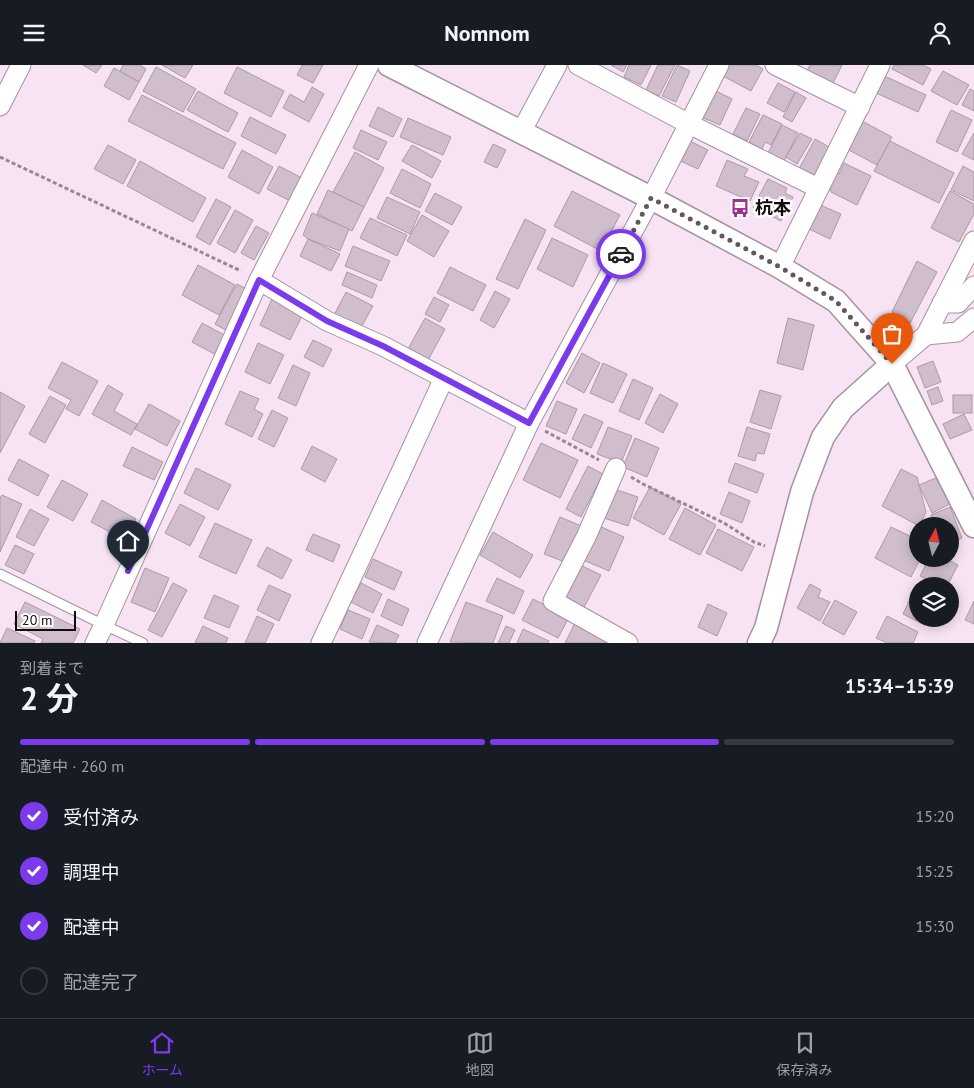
<!DOCTYPE html>
<html lang="ja">
<meta charset="utf-8">
<style>
:root{--surface:#171b24;--page:#242831;--text:#f1f3f6;--muted:#9ea1a6;--line:#363941;--accent:#7c3aed}
body{margin:0;font-family:"PT Sans","Noto Sans JP",sans-serif;background:var(--page);color:var(--text);height:100vh;display:flex;flex-direction:column;font-size:19px;white-space:nowrap}
*{box-sizing:border-box;margin:0}
p{font-size:16px;color:var(--muted)}
.icon{flex:none;width:28px;height:28px;fill:none;stroke:currentColor;stroke-width:2;stroke-linecap:round;stroke-linejoin:round}
.map{position:relative;height:578px;overflow:hidden}
.sheet{display:flex;flex-direction:column;background:var(--surface);flex:1}
.sheet>*{flex:none}
.needle{width:32px;rotate:7deg}
.controls{position:absolute;left:909px;top:452px;display:grid;gap:10px}
.controls a{display:grid;place-items:center;width:50px;height:50px;border-radius:50%;background:var(--surface);box-shadow:0 2px 12px #0003;font-size:25px}
.scale{position:absolute;left:15px;bottom:12px;width:61px;box-sizing:border-box;padding-left:5px;border:2px solid #110b10;border-top:0;font-size:14px;line-height:18px;white-space:nowrap;color:#110b10;-webkit-text-stroke:4px #fff;paint-order:stroke}
.pin{position:absolute;display:grid;place-items:center;width:42px;height:42px;color:#fff;margin:-51px -21px;border-radius:50% 50% 50% 0;rotate:-45deg;box-shadow:0 0 5px #0007}
.pin .icon{rotate:45deg}
.courier{position:absolute;display:grid;place-items:center;width:50px;height:50px;margin:-25px;border:4px solid #7c3aed;border-radius:50%;background:#fff;color:#222;box-shadow:0 1px 6px #0007}
.head em{font-style:normal;font-weight:700}
.head div{display:flex;flex-direction:column-reverse}
.head{display:flex;align-items:center;justify-content:space-between;height:85px;padding:0 20px}
h1{font-size:32px;font-weight:700;line-height:38px}
.bar{display:grid;grid-template-columns:repeat(4,1fr);gap:8px 5px;align-content:center;height:60px;padding:0 20px}
.bar i{height:6px;border-radius:4px;background:var(--line)}
.bar .current{background:var(--accent)}
.bar p{grid-column:span 4}
ol{padding:0 20px;list-style:none}
li{display:flex;align-items:center;gap:15px;height:55px}
li p{margin-inline-start:auto}
li .icon{padding:5px;border-radius:50%;background:var(--accent);color:#fff;stroke-width:4}
li:last-child{color:var(--muted)}
li i{width:28px;height:28px;border:2px solid var(--line);border-radius:50%}
header{display:flex;justify-content:space-between;align-items:center;height:65px;padding:0 20px;background:var(--surface);font-size:22px;font-weight:700}
.tabs{display:flex;justify-content:space-around;align-items:center;height:70px;border-top:1px solid var(--line);background:var(--surface);font-size:14px;color:var(--muted)}
.tabs a{display:grid;justify-items:center;gap:2px}
.tabs .current{color:var(--accent)}
.map>svg:first-child{display:block}
.building{fill:#d0becd;stroke:#ab9aa8}
.lines{fill:none;stroke-linecap:round;stroke-linejoin:round}
.service-casing{stroke:#a492a0;stroke-width:11}
.minor-casing{stroke:#a492a0;stroke-width:21}
.tertiary-casing{stroke:#a492a0;stroke-width:25}
.path{stroke:#968893;stroke-width:3;stroke-dasharray:4 2.5;stroke-linecap:butt}
.service{stroke:#fff;stroke-width:9}
.minor{stroke:#fff;stroke-width:19}
.tertiary{stroke:#fff;stroke-width:22}
.done{stroke:#62575f;stroke-width:5;stroke-dasharray:0 9}
.route{stroke:#7c3aed;stroke-width:6}
.labels{text-anchor:middle;stroke-width:5;stroke-linejoin:round;paint-order:stroke}
.poi-label{font-size:18px;font-weight:bold;fill:#110b10;stroke:#fff;text-anchor:start}
</style>
<header><svg class="icon" aria-label="menu" viewBox="0 0 24 24"><path d="M4 6h16M4 12h16M4 18h16"/></svg>Nomnom<svg class="icon" aria-label="person" viewBox="0 0 24 24"><circle cx="12" cy="8" r="4"/><path d="M4 21q1-7 8-7t8 7"/></svg></header>
<div class="map">
<svg width="974" height="578" viewBox="0 0 974 578">
<rect width="100%" height="100%" fill="#f7e3f3"/>
<g class="building">
<polygon points="83,0 102,0 96,8"/>
<polygon points="123,0 140,0 146,4 139,17 120,6"/>
<polygon points="162,0 193,0 185,13"/>
<polygon points="302,0 323,0 313,18 297,10"/>
<polygon points="611,0 627,0 623,7"/>
<polygon points="629,0 651,0 641,20 624,12"/>
<polygon points="658,0 675,0 659,31 646,25"/>
<polygon points="677,0 690,6 676,37 662,31"/>
<polygon points="726,0 756,0 763,4 751,26 721,10"/>
<polygon points="810,0 842,0 833,18 807,6"/>
<polygon points="894,0 923,0 931,4 923,20 892,4"/>
<polygon points="156,2 196,24 183,47 143,26"/>
<polygon points="237,2 284,26 271,52 224,28"/>
<polygon points="114,3 139,17 129,35 104,21"/>
<polygon points="943,6 969,20 957,40 931,26"/>
<polygon points="882,10 926,30 918,47 874,27"/>
<polygon points="778,18 795,27 784,47 767,38"/>
<polygon points="312,22 324,29 309,57 283,43 290,29 304,37"/>
<polygon points="970,24 974,26 974,46 962,40"/>
<polygon points="714,25 732,34 720,60 701,52"/>
<polygon points="198,26 238,48 228,67 187,45"/>
<polygon points="796,27 806,33 792,57 783,52"/>
<polygon points="142,30 236,78 223,104 128,56"/>
<polygon points="378,42 402,54 393,72 369,61"/>
<polygon points="746,43 760,49 747,76 733,69"/>
<polygon points="951,45 972,55 957,87 936,77"/>
<polygon points="763,50 782,59 771,80 765,77 762,84 749,77"/>
<polygon points="250,52 286,70 276,89 241,71"/>
<polygon points="408,53 451,72 443,90 400,72"/>
<polygon points="860,55 892,72 877,100 845,83"/>
<polygon points="782,60 798,68 784,96 768,88"/>
<polygon points="361,65 387,77 378,95 353,83"/>
<polygon points="800,68 812,74 797,99 786,92"/>
<polygon points="974,68 974,95 962,89"/>
<polygon points="686,74 708,85 698,104 676,94"/>
<polygon points="815,74 829,82 814,111 799,104"/>
<polygon points="890,76 954,108 939,138 874,106"/>
<polygon points="493,79 506,85 497,103 484,97"/>
<polygon points="108,80 136,95 123,119 94,104"/>
<polygon points="412,80 441,96 432,113 402,96"/>
<polygon points="242,85 273,102 259,129 228,112"/>
<polygon points="355,87 384,103 364,142 333,127"/>
<polygon points="727,95 748,104 744,111 759,117 750,136 716,121"/>
<polygon points="140,96 206,133 193,157 127,121"/>
<polygon points="844,98 871,111 857,140 831,127 830,123 826,121 834,105 839,109"/>
<polygon points="279,101 302,113 290,136 267,124"/>
<polygon points="963,101 974,107 974,136 951,125"/>
<polygon points="402,104 431,119 420,143 390,128"/>
<polygon points="768,114 787,123 785,128 793,132 781,156 753,142"/>
<polygon points="328,125 364,142 352,166 317,149"/>
<polygon points="572,126 620,150 601,186 554,161"/>
<polygon points="950,126 974,139 974,149 959,177 931,163"/>
<polygon points="435,128 462,142 452,160 425,146"/>
<polygon points="387,132 420,147 410,169 377,153"/>
<polygon points="216,134 231,142 210,180 196,172"/>
<polygon points="818,139 841,149 830,174 807,163"/>
<polygon points="235,145 253,155 235,188 217,178"/>
<polygon points="312,148 349,164 340,186 308,174 303,170"/>
<polygon points="422,150 449,166 434,192 407,176"/>
<polygon points="370,153 407,170 397,191 360,173"/>
<polygon points="525,154 546,165 518,224 496,214"/>
<polygon points="256,161 269,168 254,195 241,188"/>
<polygon points="552,173 588,190 573,222 537,204"/>
<polygon points="308,174 340,189 331,206 300,191"/>
<polygon points="353,181 390,196 381,216 345,201"/>
<polygon points="917,196 937,207 910,258 892,247"/>
<polygon points="198,200 235,220 219,250 182,230"/>
<polygon points="450,202 486,220 473,246 437,228"/>
<polygon points="347,207 377,220 372,233 342,220"/>
<polygon points="237,219 250,226 229,267 215,259"/>
<polygon points="495,226 510,234 494,263 480,255"/>
<polygon points="346,227 373,241 358,268 332,254"/>
<polygon points="434,232 449,240 440,257 425,249"/>
<polygon points="272,234 303,249 290,275 260,260"/>
<polygon points="425,253 445,264 427,297 407,286"/>
<polygon points="788,253 814,260 803,305 777,298"/>
<polygon points="202,258 230,273 220,292 192,277"/>
<polygon points="313,275 332,284 323,302 304,292"/>
<polygon points="258,278 284,290 270,319 245,307"/>
<polygon points="582,288 600,298 584,328 566,318"/>
<polygon points="933,296 941,317 925,323 917,302"/>
<polygon points="62,297 98,316 79,351 66,344 71,335 48,323"/>
<polygon points="603,298 627,309 613,338 590,328"/>
<polygon points="293,300 310,308 296,341 278,333"/>
<polygon points="633,314 653,323 639,355 619,346"/>
<polygon points="108,320 123,329 114,346 137,359 131,370 92,349"/>
<polygon points="938,322 943,336 932,340 927,326"/>
<polygon points="760,325 781,331 771,364 750,357"/>
<polygon points="240,326 259,334 254,344 263,349 252,372 225,359"/>
<polygon points="0,327 25,341 0,388"/>
<polygon points="660,329 678,339 663,368 645,358"/>
<rect x="953" y="330" width="19" height="18"/>
<polygon points="50,331 66,340 45,378 29,369"/>
<polygon points="557,336 577,344 566,369 546,361"/>
<polygon points="149,339 180,356 167,381 135,364"/>
<polygon points="272,345 288,353 274,382 258,374"/>
<polygon points="584,349 603,357 591,383 572,374"/>
<polygon points="964,349 972,365 950,374 943,359"/>
<polygon points="608,362 632,371 621,398 597,389"/>
<polygon points="747,362 770,369 764,389 757,388 755,396 738,391"/>
<polygon points="635,373 659,383 647,412 623,402"/>
<polygon points="541,378 578,395 560,433 523,415"/>
<polygon points="312,381 337,394 325,417 301,404"/>
<polygon points="132,382 163,397 154,415 123,401"/>
<polygon points="19,394 49,410 38,431 8,415"/>
<polygon points="735,398 764,409 757,428 728,417"/>
<polygon points="588,401 603,409 581,452 566,444"/>
<polygon points="196,403 231,420 218,445 184,428"/>
<polygon points="901,404 917,412 926,447 919,461 882,441"/>
<polygon points="938,412 950,439 932,448 919,420"/>
<polygon points="62,415 88,429 73,456 47,442"/>
<polygon points="650,422 681,439 664,470 633,453"/>
<polygon points="611,423 638,432 628,461 601,452"/>
<polygon points="729,427 750,436 742,458 720,449"/>
<polygon points="2,430 22,439 0,487 0,433"/>
<polygon points="102,435 136,454 125,475 91,457"/>
<polygon points="180,439 205,452 190,481 165,468"/>
<polygon points="950,442 962,473 950,478 950,461 925,461 934,457 931,450"/>
<polygon points="685,443 716,460 700,490 669,474"/>
<polygon points="30,444 49,454 34,481 16,472"/>
<polygon points="560,452 586,463 570,499 544,489"/>
<polygon points="215,458 252,475 236,509 199,492"/>
<polygon points="597,460 624,472 609,506 581,494"/>
<polygon points="891,462 918,475 918,494 920,494 911,512 875,493"/>
<polygon points="718,464 754,482 742,506 706,488"/>
<polygon points="493,467 533,490 520,513 480,490"/>
<polygon points="313,469 340,480 333,497 306,485"/>
<polygon points="15,480 34,489 24,509 5,500"/>
<polygon points="267,482 292,495 282,514 257,501"/>
<polygon points="373,494 402,507 394,525 365,512"/>
<polygon points="929,494 946,494 958,500 947,521 941,521 920,511"/>
<polygon points="576,498 601,510 581,548 556,536"/>
<polygon points="145,503 169,513 155,547 131,537"/>
<polygon points="497,513 524,526 514,549 486,536"/>
<polygon points="173,518 187,525 162,572 148,565"/>
<polygon points="361,518 382,529 373,548 351,537"/>
<polygon points="810,519 821,525 818,532 830,537 820,556 797,543"/>
<polygon points="269,520 291,530 279,556 257,545"/>
<polygon points="915,523 918,524 918,554 928,554 925,560 903,549"/>
<polygon points="214,530 239,541 229,563 204,553"/>
<polygon points="388,534 409,544 402,561 381,551"/>
<polygon points="533,534 569,552 558,573 522,555"/>
<polygon points="835,535 857,547 844,570 822,558"/>
<polygon points="974,536 974,559 965,555"/>
<polygon points="25,537 80,564 73,578 41,578 43,574 14,559"/>
<polygon points="466,537 503,551 493,578 450,577"/>
<polygon points="708,539 727,548 717,571 698,562"/>
<polygon points="348,545 370,554 362,574 340,564"/>
<polygon points="257,551 274,559 265,578 245,578"/>
<polygon points="887,551 918,567 913,578 887,578 876,573"/>
<polygon points="576,556 611,578 565,578"/>
<polygon points="377,560 399,570 395,578 369,577"/>
<polygon points="203,561 228,573 226,578 195,578"/>
<polygon points="506,561 515,565 509,578 498,578"/>
<polygon points="7,563 35,576 34,578 0,578"/>
<polygon points="523,564 549,576 548,578 517,578"/>
</g>
<g class="lines">
<g class="service-casing">
<polyline id="service" points="0,509 104,560 143,578"/>
</g>
<g class="minor-casing">
<g id="minor">
<polyline points="578,0 689,59 818,123"/>
<polyline points="775,0 860,42"/>
<polyline points="0,41 21,0"/>
<polyline points="521,67 557,0"/>
<polyline points="780,202 880,0"/>
<polyline points="259,215 327,256 383,281 529,358"/>
<polyline points="942,238 958,238 974,221"/>
<polyline points="926,270 957,267 974,253"/>
<polyline points="892,299 926,270 974,176"/>
<polyline points="616,403 586,472 553,536 628,578"/>
<polyline points="95,578 104,560 259,215 369,0"/>
<polyline points="321,578 400,409 444,313"/>
<polyline points="427,578 529,358 651,133 719,0"/>
</g>
</g>
<g class="tertiary-casing">
<g id="tertiary">
<polyline points="389,0 651,133 780,202 836,236 892,299 974,461"/>
<polyline points="759,578 766,563 802,427 823,372 843,343 892,299"/>
</g>
</g>
<g class="path">
<polyline points="0,92 241,206"/>
<polyline points="545,366 599,395"/>
<polyline points="631,412 643,419 724,458 754,477 765,481"/>
</g>
<use href="#service" class="service"/>
<use href="#minor" class="minor"/>
<use href="#tertiary" class="tertiary"/>
</g>
<g class="lines">
<polyline class="done" points="621,189 651,133 780,202 836,236 892,299"/>
<polyline class="route" points="128,506 259,215 327,256 383,281 529,358 621,189"/>
</g>
<defs>
<g id="bus-bare" transform="scale(1.5)"><path d="M-5-6H5V4H4V6H2V4H-2V6H-4V4H-5ZM-3.5-4V0h7V-4ZM-3.5 1.2v1.5H-2V1.2ZM2 1.2v1.5H3.5V1.2Z" fill="#9f3393" stroke="#fff" stroke-width="2.5" paint-order="stroke"/></g>
</defs>
<g fill-rule="evenodd">
<use href="#bus-bare" x="740" y="143"/>
</g>
<g class="labels">
<g class="poi-label">
<text x="755" y="149">杭本</text>
</g>
</g>
</svg>
<div class="controls">
<a><svg class="needle" viewBox="-14 -14 28 28"><path d="M0-13l5 13h-10z" fill="#e53935"/><path d="M0 13l5-13h-10z" fill="#9ea1a6"/></svg></a>
<a><svg class="icon" aria-label="layers" viewBox="0 0 24 24"><path d="M12 4l9 5-9 5-9-5zM3 14l9 5 9-5"/></svg></a>
</div>
<div class="scale">20 m</div>
<div class="pin" style="left:892px;top:299px;background:#ea580c"><svg class="icon" aria-label="bag" viewBox="0 0 24 24"><path d="M5 8h14l-1 12H6zM9 8a3 3 0 0 1 6 0"/></svg></div>
<div class="pin" style="left:128px;top:506px;background:#1f2937"><svg class="icon" aria-label="home" viewBox="0 0 24 24"><path d="M3 11l9-7 9 7M6 9v11h12V9"/></svg></div>
<div class="courier" style="left:621px;top:189px"><svg class="icon" aria-label="car" viewBox="0 0 24 24"><path d="M5 17H2v-5l4-1 3-4h7l3 4 3 1v5h-3M9 17h6M6 11h13"/><circle cx="7" cy="17" r="2"/><circle cx="17" cy="17" r="2"/></svg></div>
</div>
<section class="sheet">
<div class="head"><div><h1>2 分</h1><p>到着まで</p></div><em>15:34–15:39</em></div>
<div class="bar"><i class="current"></i><i class="current"></i><i class="current"></i><i></i><p>配達中 · 260 m</p></div>
<ol>
<li><svg class="icon" aria-label="check" viewBox="0 0 24 24"><path d="M5 12l5 5 9-10"/></svg>受付済み<p>15:20</p></li>
<li><svg class="icon" aria-label="check" viewBox="0 0 24 24"><path d="M5 12l5 5 9-10"/></svg>調理中<p>15:25</p></li>
<li><svg class="icon" aria-label="check" viewBox="0 0 24 24"><path d="M5 12l5 5 9-10"/></svg>配達中<p>15:30</p></li>
<li><i></i>配達完了</li>
</ol>
</section>
<nav class="tabs">
<a class="current"><svg class="icon" aria-label="home" viewBox="0 0 24 24"><path d="M3 11l9-7 9 7M6 9v11h12V9"/></svg>ホーム</a>
<a><svg class="icon" aria-label="map" viewBox="0 0 24 24"><path d="M3 6l6-2 6 2 6-2v14l-6 2-6-2-6 2zM9 4v14M15 6v14"/></svg>地図</a>
<a><svg class="icon" aria-label="saved" viewBox="0 0 24 24"><path d="M7 4h10v16l-5-4-5 4z"/></svg>保存済み</a>
</nav>
